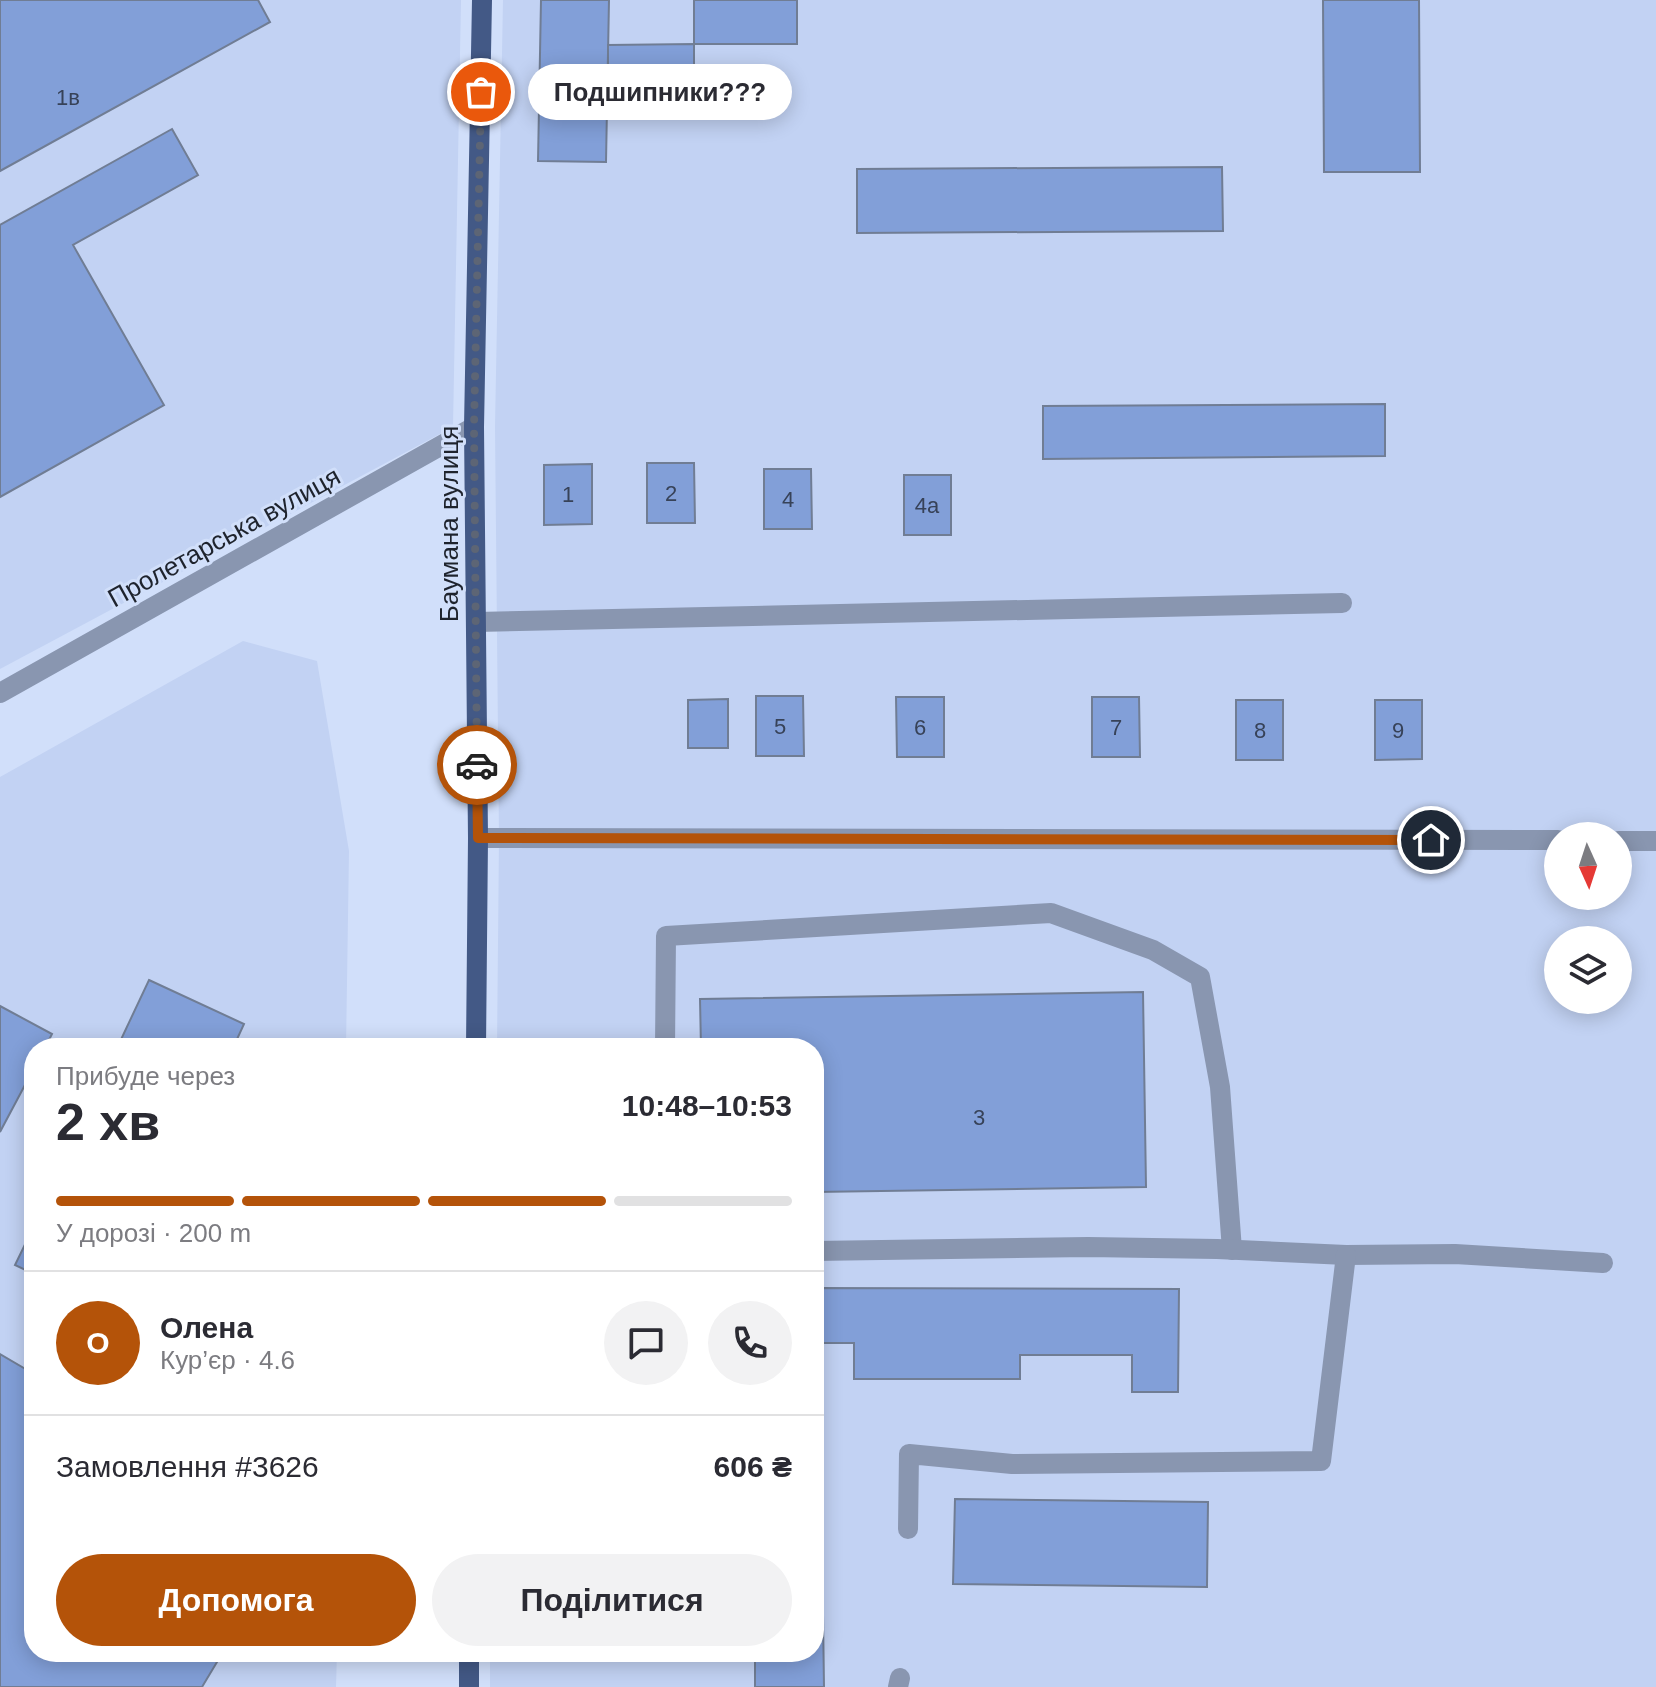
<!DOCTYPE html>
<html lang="uk">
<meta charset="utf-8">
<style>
:root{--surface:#fff;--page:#f2f2f3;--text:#2b2b33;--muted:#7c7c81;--line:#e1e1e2;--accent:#b45309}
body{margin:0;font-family:Arial,sans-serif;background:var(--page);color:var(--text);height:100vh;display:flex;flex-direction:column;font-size:30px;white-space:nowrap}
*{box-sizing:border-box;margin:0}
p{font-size:26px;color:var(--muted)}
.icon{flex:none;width:44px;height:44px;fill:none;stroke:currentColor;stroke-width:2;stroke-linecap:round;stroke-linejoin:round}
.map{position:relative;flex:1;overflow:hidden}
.side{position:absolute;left:24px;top:1038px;width:800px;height:624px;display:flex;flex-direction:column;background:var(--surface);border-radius:32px;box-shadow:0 4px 20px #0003}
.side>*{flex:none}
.needle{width:52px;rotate:177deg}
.tools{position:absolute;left:1544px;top:822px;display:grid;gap:16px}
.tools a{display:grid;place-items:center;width:88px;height:88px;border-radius:50%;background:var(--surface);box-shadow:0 4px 20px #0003;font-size:40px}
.pin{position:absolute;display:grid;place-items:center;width:68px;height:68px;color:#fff;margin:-34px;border:4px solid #fff;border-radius:50%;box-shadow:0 2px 8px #0007}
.courier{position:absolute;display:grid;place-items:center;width:80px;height:80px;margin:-40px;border:6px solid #b45309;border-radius:50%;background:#fff;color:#222;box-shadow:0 2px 10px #0007}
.bubble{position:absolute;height:56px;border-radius:28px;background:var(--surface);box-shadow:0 4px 20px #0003;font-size:26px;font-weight:700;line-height:56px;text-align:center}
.head em{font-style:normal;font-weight:700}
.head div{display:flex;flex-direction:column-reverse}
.head{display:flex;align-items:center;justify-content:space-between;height:136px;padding:0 32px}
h1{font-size:52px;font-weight:700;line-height:60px}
.bar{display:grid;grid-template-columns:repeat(4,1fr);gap:12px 8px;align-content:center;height:96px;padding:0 32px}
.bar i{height:10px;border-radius:6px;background:var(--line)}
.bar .active{background:var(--accent)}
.bar p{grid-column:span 4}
.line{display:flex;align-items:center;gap:20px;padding:0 32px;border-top:2px solid var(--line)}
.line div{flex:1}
.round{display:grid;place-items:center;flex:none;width:84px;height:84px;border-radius:42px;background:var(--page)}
.button{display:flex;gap:16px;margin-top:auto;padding:16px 32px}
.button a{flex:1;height:92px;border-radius:48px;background:var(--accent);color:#fff;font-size:32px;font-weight:700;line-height:92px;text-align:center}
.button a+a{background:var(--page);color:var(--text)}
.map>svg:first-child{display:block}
.built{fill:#c2d2f3;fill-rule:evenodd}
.building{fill:#829fd8;stroke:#707d94;stroke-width:2}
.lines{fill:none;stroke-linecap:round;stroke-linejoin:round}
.minor{stroke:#8996b0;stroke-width:20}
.major{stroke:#435986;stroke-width:20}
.done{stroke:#5d6575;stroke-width:8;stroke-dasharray:0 14.4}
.route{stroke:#b45309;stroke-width:10}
.labels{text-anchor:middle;stroke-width:6;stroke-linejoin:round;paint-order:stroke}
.number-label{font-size:22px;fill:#374258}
.street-label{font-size:26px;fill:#1e232d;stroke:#d1dffa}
</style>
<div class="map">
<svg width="1656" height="1687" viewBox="0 0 1656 1687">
<rect width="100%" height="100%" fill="#d1dffa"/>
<g class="built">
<polygon points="0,0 461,0 453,427 0,669"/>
<path d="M503 0H1656V1687H490V1652H814V1048H497L499 838 495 427ZM1558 836H1618V896H1558ZM1558 940H1618V1000H1558Z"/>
<polygon points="243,641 317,661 349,851 346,1048 34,1048 34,1652 337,1652 336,1687 0,1687 0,777"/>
</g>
<g class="building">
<polygon points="0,0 258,0 270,22 0,171"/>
<polygon points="541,0 609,0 606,162 538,161"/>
<rect x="694" y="0" width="103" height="44"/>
<polygon points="1323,0 1419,0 1420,172 1324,172"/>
<polygon points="694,44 694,77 608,78 608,45"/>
<polygon points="172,129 198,175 73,245 164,405 0,497 0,225"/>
<polygon points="1222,167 1223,231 857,233 857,169"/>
<polygon points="1385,404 1385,456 1043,459 1043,406"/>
<polygon points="647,463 694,463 695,523 647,523"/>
<polygon points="592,464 592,524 544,525 544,465"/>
<polygon points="764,469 811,469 812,529 764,529"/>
<rect x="904" y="475" width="47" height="60"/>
<polygon points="756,696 803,696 804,756 756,756"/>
<polygon points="896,697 944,697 944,757 897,757"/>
<polygon points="1092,697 1139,697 1140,757 1092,757"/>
<polygon points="728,699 728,748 688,748 688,700"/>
<rect x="1236" y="700" width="47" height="60"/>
<polygon points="1375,700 1422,700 1422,759 1375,760"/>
<polygon points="149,980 244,1024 233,1048 117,1048"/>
<polygon points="1143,992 1146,1187 814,1192 814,1048 701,1048 700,999"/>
<polygon points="0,1006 52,1034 45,1048 34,1048 34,1068 0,1132"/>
<polygon points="34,1226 34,1274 15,1265"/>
<polygon points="814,1288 1179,1289 1178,1392 1132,1392 1132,1355 1020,1355 1020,1379 854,1379 854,1343 814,1343"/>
<polygon points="0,1354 34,1374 34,1652 223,1652 202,1687 0,1687"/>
<polygon points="955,1499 1208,1502 1207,1587 953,1584"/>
<polygon points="814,1615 823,1615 824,1687 755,1687 755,1652 814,1652"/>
<polygon points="532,1652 706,1652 705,1661"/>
</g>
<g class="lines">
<g class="minor">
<polyline points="476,622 1342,603"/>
<polyline points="0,693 474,427"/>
<polyline points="478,838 1558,840"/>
<polyline points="1618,841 1656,841"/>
<polyline points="665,1048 666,936 1051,913 1153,950 1200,977 1220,1087 1232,1250"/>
<polyline points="814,1251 1088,1247 1217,1249 1346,1255 1455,1254 1603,1263"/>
<polyline points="908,1529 909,1454 1012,1464 1321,1461 1346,1255"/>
<polyline points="898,1687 900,1678"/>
</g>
<g class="major">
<polyline points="476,1048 478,838 474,427 482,0"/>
<polyline points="469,1687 469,1652"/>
</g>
</g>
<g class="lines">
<polyline class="done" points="477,765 474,427 481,92"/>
<polyline class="route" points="477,765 478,838 1431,840"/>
</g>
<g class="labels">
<g class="number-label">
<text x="68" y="105">1в</text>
<text x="671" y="501">2</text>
<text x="568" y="502">1</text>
<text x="788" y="507">4</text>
<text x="927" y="513">4а</text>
<text x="780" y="734">5</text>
<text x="920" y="735">6</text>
<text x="1116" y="735">7</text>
<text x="1260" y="738">8</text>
<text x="1398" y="738">9</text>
<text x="979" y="1125">3</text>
</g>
<g class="street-label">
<text transform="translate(449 524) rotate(-90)" y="9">Баумана вулиця</text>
<text transform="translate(224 537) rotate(-29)" y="9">Пролетарська вулиця</text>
</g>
</g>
</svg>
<div class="tools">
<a><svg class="needle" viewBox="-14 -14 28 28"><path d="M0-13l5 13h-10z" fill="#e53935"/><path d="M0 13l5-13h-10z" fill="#7c7c81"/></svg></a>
<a><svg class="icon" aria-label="layers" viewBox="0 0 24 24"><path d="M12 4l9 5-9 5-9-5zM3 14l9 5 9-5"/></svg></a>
</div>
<div class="pin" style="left:481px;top:92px;background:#ea580c"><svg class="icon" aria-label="bag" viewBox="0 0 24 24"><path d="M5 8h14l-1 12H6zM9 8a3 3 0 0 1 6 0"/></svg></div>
<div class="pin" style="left:1431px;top:840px;background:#1f2937"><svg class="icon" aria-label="home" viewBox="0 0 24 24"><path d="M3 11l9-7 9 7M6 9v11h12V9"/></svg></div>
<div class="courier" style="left:477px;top:765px"><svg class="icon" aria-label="car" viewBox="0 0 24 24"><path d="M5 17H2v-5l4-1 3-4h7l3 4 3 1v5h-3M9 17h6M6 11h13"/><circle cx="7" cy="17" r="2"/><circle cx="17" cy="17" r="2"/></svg></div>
<div class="bubble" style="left:528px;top:64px;width:264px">Подшипники???</div>
<section class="side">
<div class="head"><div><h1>2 хв</h1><p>Прибуде через</p></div><em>10:48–10:53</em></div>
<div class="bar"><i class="active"></i><i class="active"></i><i class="active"></i><i></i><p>У дорозі · 200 m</p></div>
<div class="line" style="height:144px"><b class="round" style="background:var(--accent);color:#fff">О</b><div><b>Олена</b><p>Кур’єр · 4.6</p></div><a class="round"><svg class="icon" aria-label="chat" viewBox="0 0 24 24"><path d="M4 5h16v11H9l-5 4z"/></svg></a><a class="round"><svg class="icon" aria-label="phone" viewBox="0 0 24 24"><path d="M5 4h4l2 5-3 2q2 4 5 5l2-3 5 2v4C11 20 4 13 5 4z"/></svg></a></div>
<div class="line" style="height:104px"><div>Замовлення #3626</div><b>606 ₴</b></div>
<div class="button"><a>Допомога</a><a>Поділитися</a></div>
</section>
</div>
